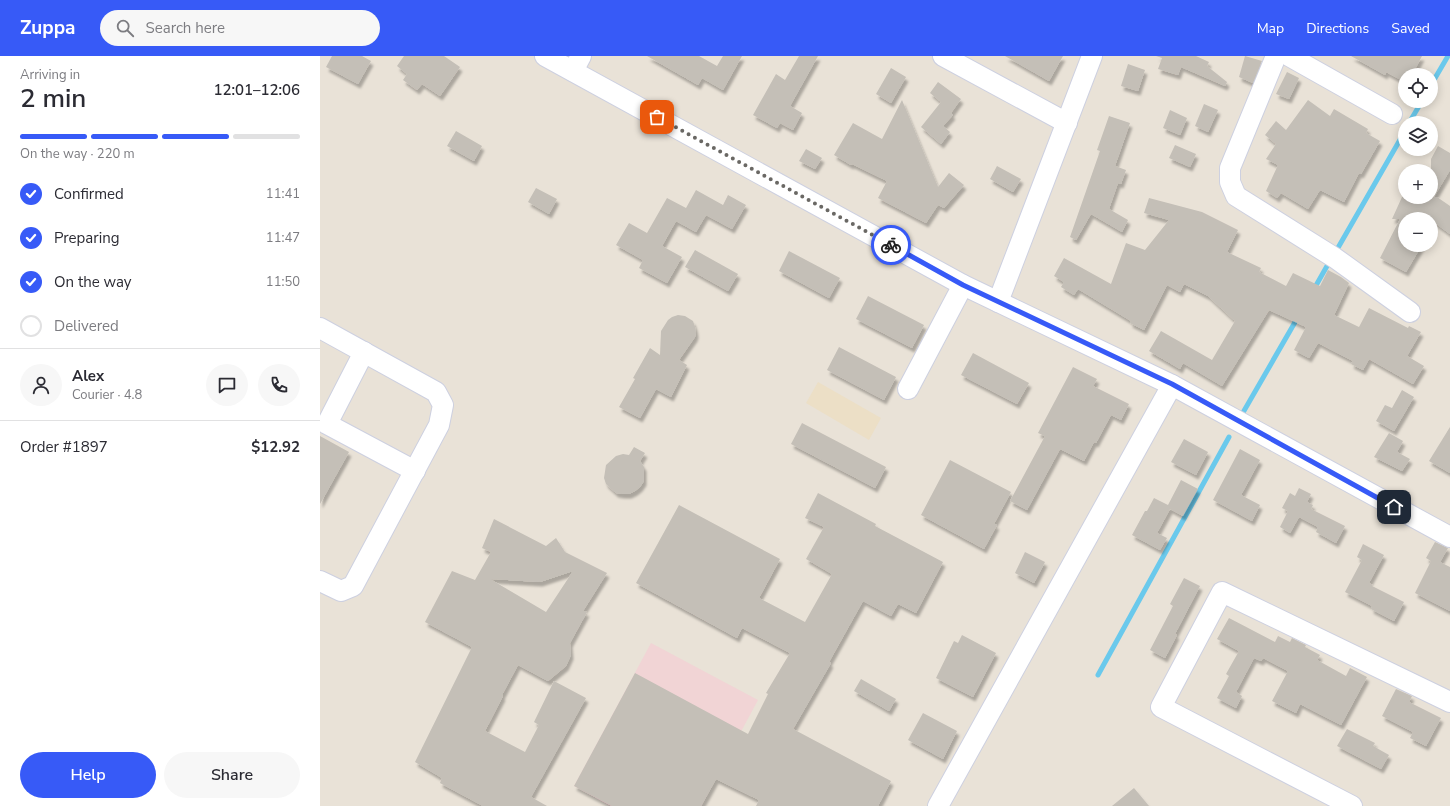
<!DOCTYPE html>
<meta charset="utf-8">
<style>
:root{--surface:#fff;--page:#f7f7f7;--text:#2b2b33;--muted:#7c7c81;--line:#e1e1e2;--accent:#375af7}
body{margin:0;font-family:"Nunito Sans",sans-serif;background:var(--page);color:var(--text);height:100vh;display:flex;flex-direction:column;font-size:15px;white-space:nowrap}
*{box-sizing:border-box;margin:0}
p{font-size:13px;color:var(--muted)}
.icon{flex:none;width:22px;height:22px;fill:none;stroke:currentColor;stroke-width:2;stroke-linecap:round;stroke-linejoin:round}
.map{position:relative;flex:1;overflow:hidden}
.sheet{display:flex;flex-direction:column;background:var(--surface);width:320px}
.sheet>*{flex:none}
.fabs{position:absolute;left:1078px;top:12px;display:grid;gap:8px}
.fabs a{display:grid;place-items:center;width:40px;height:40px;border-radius:50%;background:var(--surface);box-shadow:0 2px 10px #0003;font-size:20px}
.pin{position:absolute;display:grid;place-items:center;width:34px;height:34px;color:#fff;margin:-17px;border-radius:8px;box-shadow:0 2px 6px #0006}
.courier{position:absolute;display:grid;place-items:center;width:40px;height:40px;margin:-20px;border:3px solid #375af7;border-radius:50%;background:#fff;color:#222;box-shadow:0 1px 5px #0007}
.summary em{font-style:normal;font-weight:600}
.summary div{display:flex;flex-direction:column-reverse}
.summary{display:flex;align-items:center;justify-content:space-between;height:68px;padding:0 20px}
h1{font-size:26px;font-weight:600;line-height:30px}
.bar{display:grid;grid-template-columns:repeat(4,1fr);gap:6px 4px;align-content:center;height:48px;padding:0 20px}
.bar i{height:5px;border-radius:3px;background:var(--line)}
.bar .active{background:var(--accent)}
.bar p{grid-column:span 4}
.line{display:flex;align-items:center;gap:10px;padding:0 20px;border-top:1px solid var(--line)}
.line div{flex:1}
.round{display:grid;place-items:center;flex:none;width:42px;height:42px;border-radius:21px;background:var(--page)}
ol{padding:0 20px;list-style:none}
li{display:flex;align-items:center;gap:12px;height:44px}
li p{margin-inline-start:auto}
li .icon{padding:4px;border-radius:50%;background:var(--accent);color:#fff;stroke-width:4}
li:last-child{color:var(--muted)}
li i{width:22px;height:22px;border:2px solid var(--line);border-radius:50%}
.primary-button{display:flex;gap:8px;margin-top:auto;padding:8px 20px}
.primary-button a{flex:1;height:46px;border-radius:24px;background:var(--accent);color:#fff;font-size:16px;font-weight:600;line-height:46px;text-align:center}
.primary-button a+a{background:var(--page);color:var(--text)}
header{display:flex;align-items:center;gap:24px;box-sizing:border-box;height:56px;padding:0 20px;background:var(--accent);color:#fff}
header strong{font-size:19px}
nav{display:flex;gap:22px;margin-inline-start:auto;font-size:14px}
.search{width:280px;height:36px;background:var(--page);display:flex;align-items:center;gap:10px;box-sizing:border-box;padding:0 14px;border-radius:22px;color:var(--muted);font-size:15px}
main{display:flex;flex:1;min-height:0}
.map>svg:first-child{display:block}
.education{fill:#ecdfc6}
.medical{fill:#f1d4d5}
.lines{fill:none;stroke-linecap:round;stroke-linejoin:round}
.stream{stroke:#6ac9ec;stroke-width:5}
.building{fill:#c4bfb7;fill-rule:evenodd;filter:url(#shadow)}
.minor-casing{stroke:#cdd0e0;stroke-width:22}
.minor{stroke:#fff;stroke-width:20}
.done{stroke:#6a6864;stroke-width:4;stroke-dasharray:0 7.2}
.route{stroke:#375af7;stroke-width:5}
</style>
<header>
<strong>Zuppa</strong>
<div class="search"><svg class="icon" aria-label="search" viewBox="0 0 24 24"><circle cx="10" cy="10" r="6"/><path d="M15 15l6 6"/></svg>Search here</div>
<nav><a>Map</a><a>Directions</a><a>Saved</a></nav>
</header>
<main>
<section class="sheet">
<div class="summary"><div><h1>2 min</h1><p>Arriving in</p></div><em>12:01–12:06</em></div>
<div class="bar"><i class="active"></i><i class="active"></i><i class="active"></i><i></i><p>On the way · 220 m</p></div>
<ol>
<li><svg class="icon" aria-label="check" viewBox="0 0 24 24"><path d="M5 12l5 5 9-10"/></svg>Confirmed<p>11:41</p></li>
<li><svg class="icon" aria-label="check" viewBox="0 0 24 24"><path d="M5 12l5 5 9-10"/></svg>Preparing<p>11:47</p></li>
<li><svg class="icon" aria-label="check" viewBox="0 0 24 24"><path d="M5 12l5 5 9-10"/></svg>On the way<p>11:50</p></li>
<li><i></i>Delivered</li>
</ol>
<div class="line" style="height:72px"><a class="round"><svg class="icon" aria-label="person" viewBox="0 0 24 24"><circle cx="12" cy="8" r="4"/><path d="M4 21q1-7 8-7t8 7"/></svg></a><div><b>Alex</b><p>Courier · 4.8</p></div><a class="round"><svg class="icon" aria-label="chat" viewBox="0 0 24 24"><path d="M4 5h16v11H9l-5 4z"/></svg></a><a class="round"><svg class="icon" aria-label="phone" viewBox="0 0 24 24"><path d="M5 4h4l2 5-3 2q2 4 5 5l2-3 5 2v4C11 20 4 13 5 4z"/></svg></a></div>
<div class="line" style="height:52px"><div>Order #1897</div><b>$12.92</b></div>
<div class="primary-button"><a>Help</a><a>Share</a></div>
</section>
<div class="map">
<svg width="1130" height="750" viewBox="0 0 1130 750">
<defs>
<filter id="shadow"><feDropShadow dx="2.5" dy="4.5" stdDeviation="1" flood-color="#0004"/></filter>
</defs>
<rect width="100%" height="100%" fill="#e9e2d7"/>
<polygon class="education" points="498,326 561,362 549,384 486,347"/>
<polygon class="medical" points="331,587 438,644 381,750 290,750 254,730"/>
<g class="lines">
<g class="stream">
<polyline points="1111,29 1128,0"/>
<polyline points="1089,67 1102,45"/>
<polyline points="1015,197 1085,75"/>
<polyline points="994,233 1011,203"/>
<polyline points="921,360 978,261"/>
<polyline points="778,619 909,381"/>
</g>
</g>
<g class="building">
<polygon points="12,0 42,0 51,5 38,28 6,11"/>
<polygon points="84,0 124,0 140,11 120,40 102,28 97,34 83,24 87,18 77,10"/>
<polygon points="327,0 379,0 397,10 403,0 422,0 403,34 382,22 378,29"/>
<polygon points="479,0 498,0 470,50 482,57 473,74 460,67 457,72 433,59 456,18 465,24"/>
<polygon points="685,0 743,0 729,25"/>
<polygon points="836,0 876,0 889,6 887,10 907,26 905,30 861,11 858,19 838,13 842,2"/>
<polygon points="925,0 942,5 933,27 919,21"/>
<polygon points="1031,0 1102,0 1092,19 1085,19 1085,26 1066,16 1065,19"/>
<polygon points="808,8 825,14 818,35 801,30"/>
<polygon points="571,12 586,21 571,47 556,38"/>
<polygon points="967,16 979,22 969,43 956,38"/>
<polygon points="618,26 641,43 631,57 633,59 623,70 630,76 621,88 601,71 621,46 610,37"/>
<polygon points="582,44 618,131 629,117 644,129 624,152 618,149 606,167 558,142 567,125 532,108 531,109 514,99 533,67 562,83"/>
<polygon points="988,44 1010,60 1014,53 1048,73 1046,77 1060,85 1041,118 1039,117 1024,146 1000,134 988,153 961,137 957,142 946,135 958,109 946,103 956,88 945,79 956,65 966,74"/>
<polygon points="884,48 898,54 888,76 875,70"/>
<polygon points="850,54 867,62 860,79 843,72"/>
<polygon points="789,60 810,67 795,110 806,114 801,128 798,127 789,153 808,164 802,176 771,158 756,184 750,181 780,95 777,94"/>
<polygon points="136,75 162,90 154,105 127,90"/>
<polygon points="855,89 876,98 870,111 849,102"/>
<polygon points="1118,90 1130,97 1130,114 1114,141 1117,141 1130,150 1130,178 1111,164 1111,163 1085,163 1085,189 1102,189 1086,216 1060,202 1080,163 1072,163 1082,141 1111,141 1111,103"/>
<polygon points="486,93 502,102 495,113 479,105"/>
<polygon points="677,110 701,123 693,136 670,123"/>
<polygon points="216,132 237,143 229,158 208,146"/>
<polygon points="376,134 403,149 408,139 426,149 412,173 386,159 376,176 356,165 342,190 362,201 347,227 319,212 323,204 296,189 309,167 327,177 347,142 366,152"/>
<polygon points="829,142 882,156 918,174 907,196 941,212 939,216 966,230 973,217 1000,230 1008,214 1021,221 1029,227 1014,259 1039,271 1049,252 1088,272 1089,270 1101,276 1087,300 1104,310 1093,328 1049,303 1043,314 1031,308 1033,305 998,287 989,302 974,294 986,271 949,254 902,330 863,307 860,313 829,295 841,275 892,304 915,265 888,240 864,228 860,236 847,229 824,274 810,267 811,265 758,233 754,239 741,231 744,226 734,220 744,202 791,228 806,187 825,194 849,164 824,157"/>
<polygon points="375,194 418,218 408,235 365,211"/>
<polygon points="469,195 520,222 509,242 459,215"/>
<polygon points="548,240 604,269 592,292 536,263"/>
<polygon points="358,259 365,260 373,265 375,271 376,277 375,281 359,304 367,309 351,341 336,333 320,362 299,351 315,323 313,322 330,292 340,299 341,275 348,264 352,261"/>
<polygon points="519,291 576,321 564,344 507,314"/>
<polygon points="653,297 709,327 697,348 641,319"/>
<polygon points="753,311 777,323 773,330 809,348 801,364 791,359 776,387 774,386 764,405 740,393 707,454 690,445 725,380 718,377"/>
<polygon points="1082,334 1094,341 1074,375 1056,365 1065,349 1072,352"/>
<polygon points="482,367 566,411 555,432 471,388"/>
<polygon points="1130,371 1130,417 1109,405"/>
<polygon points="1069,377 1083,385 1077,396 1090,403 1082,415 1054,401"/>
<polygon points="0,380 29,396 0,448"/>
<polygon points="864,383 888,396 876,419 851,406"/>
<polygon points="314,391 325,397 320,405 324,411 324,425 320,431 315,435 309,438 302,438 296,437 286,428 284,422 286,409 296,400 303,398 309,399"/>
<polygon points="920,393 940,404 921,439 940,449 932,465 893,444"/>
<polygon points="630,404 691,436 674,468 677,469 664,493 601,459"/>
<polygon points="861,424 878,433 863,460 850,453 837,477 847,482 840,494 812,479 825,455 827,455 834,442 848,449"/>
<polygon points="979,432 991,438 987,446 993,449 991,453 1025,470 1016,487 996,476 998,471 979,461 970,477 960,471 968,455 962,452 970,437 975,440"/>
<polygon points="498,437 556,468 555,470 623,506 596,557 578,548 571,560 543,545 509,606 511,607 473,673 571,725 558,750 436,750 439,744 396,723 381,750 292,750 254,730 315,617 428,678 448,638 446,637 470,597 422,572 417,582 316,527 359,449 460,503 439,542 485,566 512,518 486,503 504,471 485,462"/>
<path d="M174 463 226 490 236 482 245 496 287 517 263 555 267 556 250 587 251 599 246 610 228 625 198 609 182 639 183 640 165 675 205 696 219 669 214 666 234 625 266 642 211 741 227 750H163L120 727 122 722 95 706 152 591 105 566 132 515 155 524 171 496 162 492ZM253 515 226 556 170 523 220 526Z"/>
<polygon points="1115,486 1128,492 1120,506 1130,511 1130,555 1095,537 1111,505 1106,502"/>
<polygon points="1043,488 1064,499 1049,527 1053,529 1052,530 1084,546 1074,565 1051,553 1052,550 1025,536 1042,504 1037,501"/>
<polygon points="705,496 725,506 714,527 695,517"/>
<polygon points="864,522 880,530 855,578 857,579 845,602 830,594 853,550 850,548"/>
<polygon points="909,562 955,586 958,580 970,586 972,582 986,589 985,591 1000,599 997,604 1026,620 1030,612 1047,621 1021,669 980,648 976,657 952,645 968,615 943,602 941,605 934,602 916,636 922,640 916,652 897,642 909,620 906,618 919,595 897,583"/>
<polygon points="642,579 676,597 653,641 616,622 634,585 638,587"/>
<polygon points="541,623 576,643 569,655 534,635"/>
<polygon points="1076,633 1092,640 1089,646 1121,662 1106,690 1090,682 1093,676 1062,660"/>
<polygon points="603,657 637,675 623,703 588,684"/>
<polygon points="1027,673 1055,687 1053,690 1069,699 1061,713 1017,690"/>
<polygon points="814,732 829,750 792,750"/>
</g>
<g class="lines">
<g class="minor-casing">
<g id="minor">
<polyline points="225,0 643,229 852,329 1130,481"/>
<polyline points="623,0 747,67"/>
<polyline points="956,0 910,112 910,126 916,140 1015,202 1090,256"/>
<polyline points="969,0 1072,58"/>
<polyline points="253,15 261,0"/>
<polyline points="678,246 772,0"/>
<polyline points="0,272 116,336 123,349 119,369 33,530 21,535 0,525"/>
<polyline points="44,296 7,368 95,415"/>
<polyline points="588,333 643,229"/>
<polyline points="618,750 852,329"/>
<polyline points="1032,750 841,651 902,536 1130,646"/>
</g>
</g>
<use href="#minor" class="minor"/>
</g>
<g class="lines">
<polyline class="done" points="337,61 571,189"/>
<polyline class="route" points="571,189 643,229 852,328 1074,451"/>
</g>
</svg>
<div class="fabs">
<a><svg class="icon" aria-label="locate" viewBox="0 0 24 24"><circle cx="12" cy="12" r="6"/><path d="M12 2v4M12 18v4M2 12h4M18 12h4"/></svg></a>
<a><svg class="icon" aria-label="layers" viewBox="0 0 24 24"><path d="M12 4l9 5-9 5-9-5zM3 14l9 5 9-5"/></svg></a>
<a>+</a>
<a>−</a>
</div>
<div class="pin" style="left:337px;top:61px;background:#ea580c"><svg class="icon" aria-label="bag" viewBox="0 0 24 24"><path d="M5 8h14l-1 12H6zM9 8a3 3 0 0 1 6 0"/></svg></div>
<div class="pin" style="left:1074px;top:451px;background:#1f2937"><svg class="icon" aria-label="home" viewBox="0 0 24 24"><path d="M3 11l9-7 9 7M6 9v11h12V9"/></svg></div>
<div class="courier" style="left:571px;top:189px"><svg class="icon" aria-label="bike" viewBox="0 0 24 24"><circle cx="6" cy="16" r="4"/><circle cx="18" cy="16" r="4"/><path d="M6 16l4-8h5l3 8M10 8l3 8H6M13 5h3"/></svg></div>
</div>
</main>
